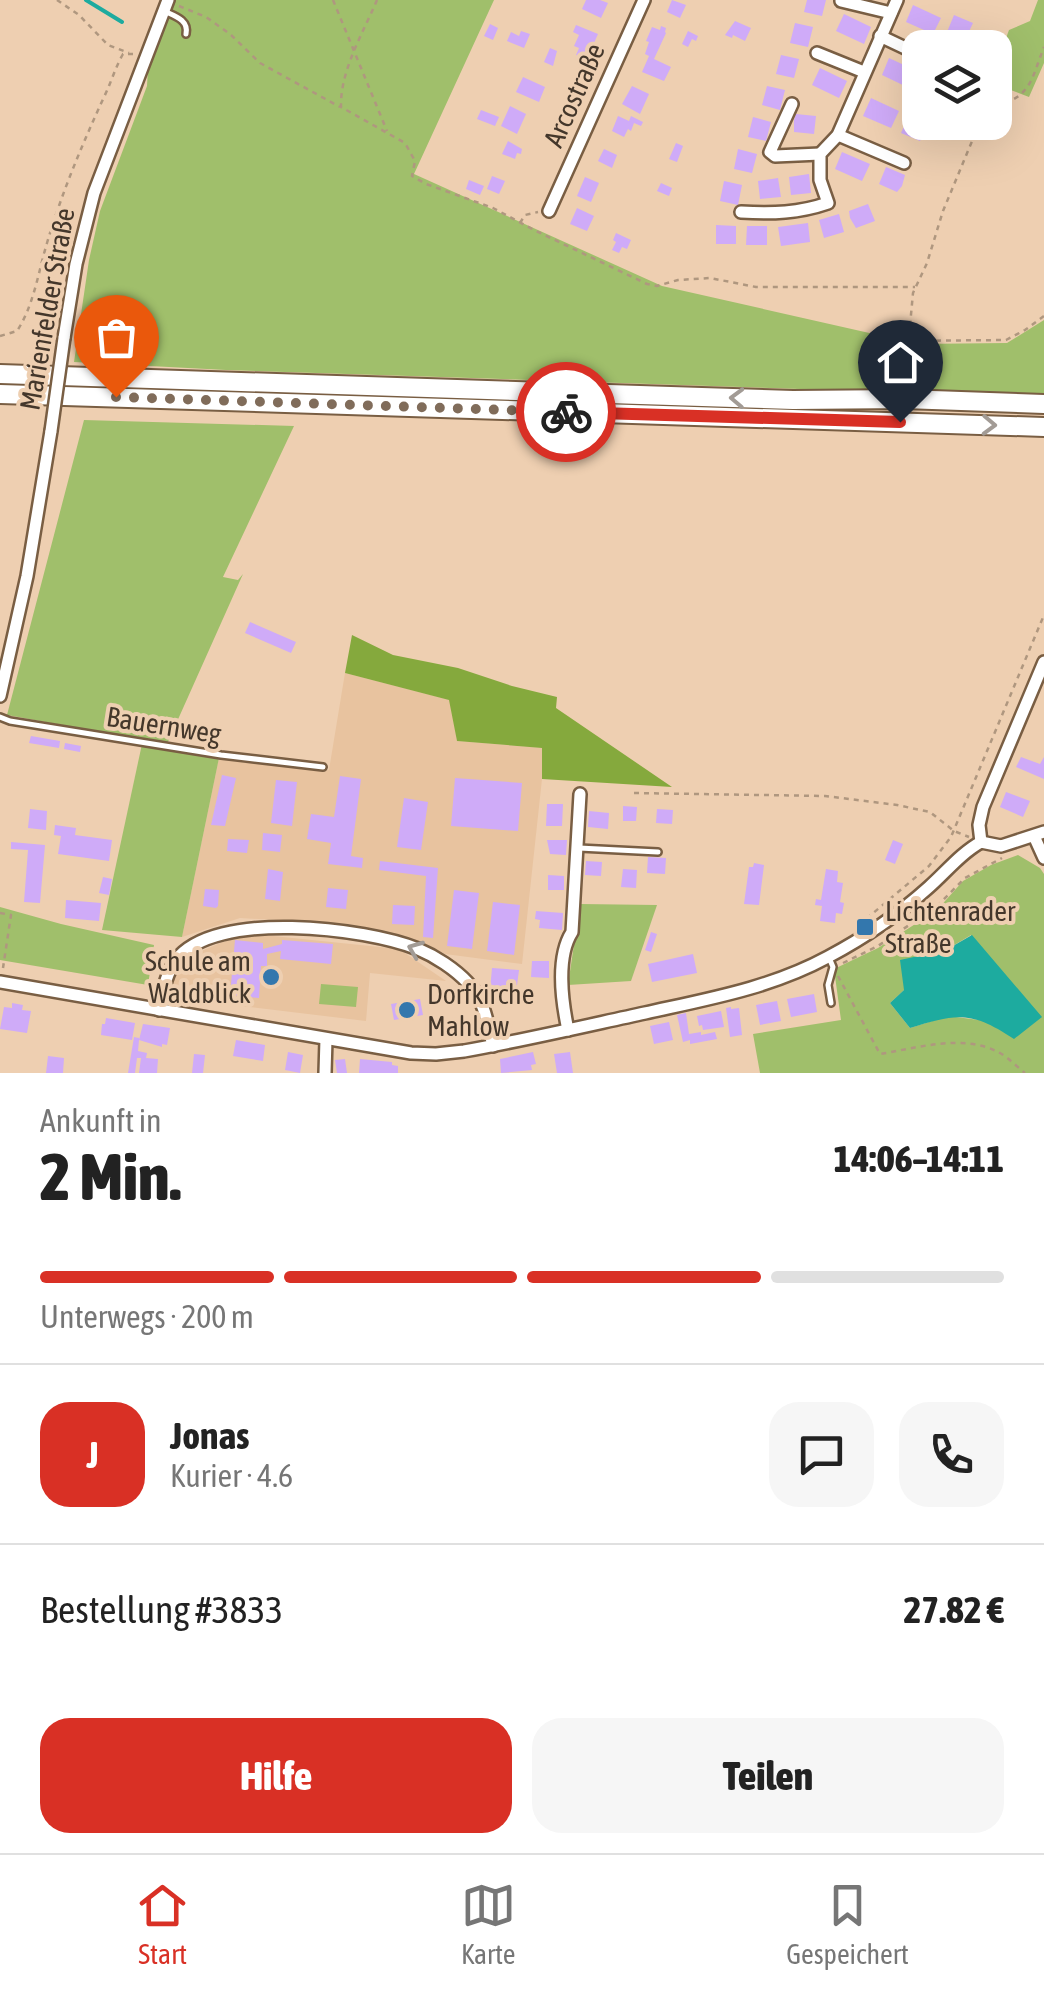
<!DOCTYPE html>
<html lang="de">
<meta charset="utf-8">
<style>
:root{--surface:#fff;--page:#f6f6f6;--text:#222;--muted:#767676;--line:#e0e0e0;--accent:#d93025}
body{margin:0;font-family:"Asap Condensed",sans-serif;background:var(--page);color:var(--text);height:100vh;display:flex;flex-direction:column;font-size:38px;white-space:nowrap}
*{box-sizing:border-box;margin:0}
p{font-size:32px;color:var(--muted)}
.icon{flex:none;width:55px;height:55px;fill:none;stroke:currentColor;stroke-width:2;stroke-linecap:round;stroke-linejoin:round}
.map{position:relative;height:1073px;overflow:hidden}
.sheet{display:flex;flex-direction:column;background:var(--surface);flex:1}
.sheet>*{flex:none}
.controls{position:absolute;left:902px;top:30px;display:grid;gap:20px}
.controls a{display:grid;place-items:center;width:110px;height:110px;border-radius:20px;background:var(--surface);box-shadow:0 10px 40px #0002;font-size:50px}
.pin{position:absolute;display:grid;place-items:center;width:85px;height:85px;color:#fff;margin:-102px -42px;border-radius:50% 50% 50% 0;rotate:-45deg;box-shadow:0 0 10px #0007}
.pin .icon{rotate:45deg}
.courier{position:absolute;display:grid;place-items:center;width:100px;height:100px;margin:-50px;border:8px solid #d93025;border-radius:50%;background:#fff;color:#222;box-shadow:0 2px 12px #0007}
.summary em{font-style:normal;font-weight:800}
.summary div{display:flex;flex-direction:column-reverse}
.summary{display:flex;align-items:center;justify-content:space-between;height:170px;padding:0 40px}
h1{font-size:65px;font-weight:800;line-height:75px}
.bar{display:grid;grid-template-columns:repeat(4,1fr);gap:15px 10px;align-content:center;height:120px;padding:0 40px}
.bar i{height:12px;border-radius:8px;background:var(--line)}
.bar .current{background:var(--accent)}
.bar p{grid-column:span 4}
.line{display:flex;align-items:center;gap:25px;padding:0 40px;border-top:2px solid var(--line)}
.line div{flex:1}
.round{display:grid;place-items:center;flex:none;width:105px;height:105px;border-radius:30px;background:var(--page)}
.cta{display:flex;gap:20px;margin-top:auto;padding:20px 40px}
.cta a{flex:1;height:115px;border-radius:30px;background:var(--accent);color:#fff;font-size:40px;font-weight:800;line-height:115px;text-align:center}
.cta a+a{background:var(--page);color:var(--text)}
.dock{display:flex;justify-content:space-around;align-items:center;height:140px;border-top:2px solid var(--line);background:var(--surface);font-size:28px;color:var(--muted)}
.dock a{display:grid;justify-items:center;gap:5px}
.dock .current{color:var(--accent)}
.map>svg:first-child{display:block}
.built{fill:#e8c39f}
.green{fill:#a0bf6b;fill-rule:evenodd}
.forest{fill:#85a93d}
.water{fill:#1dab9f}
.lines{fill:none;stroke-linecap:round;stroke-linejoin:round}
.stream{stroke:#1dab9f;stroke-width:4}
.building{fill:#cfabf8}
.lane-casing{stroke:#795e43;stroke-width:10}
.street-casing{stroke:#795e43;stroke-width:16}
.primary-casing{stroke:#795e43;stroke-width:22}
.path{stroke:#af977f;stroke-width:2.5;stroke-dasharray:5 5;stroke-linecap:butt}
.lane{stroke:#fff;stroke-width:5}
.street{stroke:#fff;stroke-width:11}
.primary{stroke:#fff;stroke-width:18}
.street-bridge-casing{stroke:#795e43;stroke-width:16;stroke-linecap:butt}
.street-bridge{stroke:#fff;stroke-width:11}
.oneway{stroke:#a29b95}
.done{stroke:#806c5a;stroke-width:10;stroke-dasharray:0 18}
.route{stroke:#d93025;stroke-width:12}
.poi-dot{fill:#3377ad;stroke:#eecfb1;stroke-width:4}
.labels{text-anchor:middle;stroke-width:8;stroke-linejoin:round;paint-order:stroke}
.street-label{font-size:28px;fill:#44372b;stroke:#eecfb1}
.poi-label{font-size:28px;fill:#44372b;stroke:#eecfb1;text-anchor:start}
</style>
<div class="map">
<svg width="1044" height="1073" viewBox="0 0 1044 1073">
<rect width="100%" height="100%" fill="#eecfb1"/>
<g class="built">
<polygon points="345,673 450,700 457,741 543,748 542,779 522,964 445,954 428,945 349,924 240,918 182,937 219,758 329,770"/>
<polygon points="254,934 399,949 446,981 370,973 366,1021 233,1005 179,995 172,986 177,961 223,942"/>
</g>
<g class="green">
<polygon points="175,0 494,0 414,174 662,286 918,344 1007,343 1044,320 1044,397 226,370 74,362 89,260 100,211 147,86 148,68"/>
<polygon points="1038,0 1044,0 1044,63 1029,97 995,84 995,68 1009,30 1030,21"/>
<polygon points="84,420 294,426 223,577 238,580 243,574 167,744 7,715"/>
<polygon points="142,744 219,758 182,937 102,930"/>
<path d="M1018 855 1040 868 1044 874V1073H760L753 1034 841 1020 834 969 878 948 937 910 963 881 991 865ZM971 935 987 1021 948 1016 910 1028 890 1003 904 990 922 954 946 950Z"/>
<polygon points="580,904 657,905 631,981 568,985"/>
<polygon points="0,907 61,924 154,945 148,985 0,960"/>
<polygon points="321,984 358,987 356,1007 319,1004"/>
</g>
<polygon class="forest" points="352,635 393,655 458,668 512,686 557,697 556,708 672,787 542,779 542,748 457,741 449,700 345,673"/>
<path class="water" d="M972 935 1042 1017 1014 1039C972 1011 957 1013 910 1028L890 1003 904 990 900 960 946 950Z"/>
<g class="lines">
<polyline class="stream" points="86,0 122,22"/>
</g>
<g class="building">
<polygon points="586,0 600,0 608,3 601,18 582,9"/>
<polygon points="672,0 686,5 680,18 667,12"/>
<polygon points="807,0 826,0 822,16 804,12"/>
<polygon points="913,5 941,18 933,34 906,22"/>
<polygon points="844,14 871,27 864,44 836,31"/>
<polygon points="954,15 973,23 965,40 947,32"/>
<polygon points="735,21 751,28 745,41 733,35 732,38 725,35"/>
<polygon points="795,23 813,27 808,47 790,43"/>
<polygon points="490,24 498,28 493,40 484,36"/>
<polygon points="576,25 598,34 590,52 593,54 589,61 576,55 579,48 574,46 579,35 573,32"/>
<polygon points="661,26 666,28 665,32 666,33 654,59 671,67 664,81 642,72 649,56 645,54 649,42 646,41 652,27 660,30"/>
<polygon points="521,31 530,34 524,48 507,41 511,32 519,36"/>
<polygon points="688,31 698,36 696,41 692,39 688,47 682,44"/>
<polygon points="550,48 557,51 553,66 544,62"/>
<polygon points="781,55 799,59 794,78 776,74"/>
<polygon points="889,58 917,71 909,88 882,75"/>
<polygon points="820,68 847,81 839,98 812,85"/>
<polygon points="523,77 545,87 539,102 516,92"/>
<polygon points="632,86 649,94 640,114 622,104"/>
<polygon points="767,86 785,90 780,110 762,105"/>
<polygon points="871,98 899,111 891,128 863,116"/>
<polygon points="510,106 526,114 517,134 501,126"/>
<polygon points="481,110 499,117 495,126 477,119"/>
<polygon points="796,114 816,116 814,134 794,132 794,120"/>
<polygon points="909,115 920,120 920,122 928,124 920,141 901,133"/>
<polygon points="618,116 629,121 631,116 643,122 641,126 634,123 631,131 628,129 624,137 612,131"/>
<polygon points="753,117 771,122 766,141 748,137"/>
<polygon points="508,141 522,149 521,154 517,153 515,159 502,154"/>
<polygon points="676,143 683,146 677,162 669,159"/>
<polygon points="604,149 617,155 612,168 598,161"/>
<polygon points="738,149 757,154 752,173 734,169"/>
<polygon points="842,152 870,164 862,181 835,169"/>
<polygon points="886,167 905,175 902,186 897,192 879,184"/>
<polygon points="809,174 811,193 791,195 789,177"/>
<polygon points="492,176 505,181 499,194 487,189"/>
<polygon points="585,177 599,183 591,202 577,196"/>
<polygon points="778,178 781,197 760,199 758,181"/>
<polygon points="469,180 484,186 480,195 466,189"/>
<polygon points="724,181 742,185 738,205 720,201"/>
<polygon points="661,183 672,188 669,196 657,191"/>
<polygon points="868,204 875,221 856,228 850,218 849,211"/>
<polygon points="577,208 594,216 587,231 570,224"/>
<polygon points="839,214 844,232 824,238 819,220"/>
<polygon points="808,223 810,242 781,246 778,227"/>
<polygon points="716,225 736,226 736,244 716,244"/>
<polygon points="747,226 767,226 767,245 746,245"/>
<polygon points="616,233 631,240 627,249 622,247 619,253 612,250 616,242 613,240"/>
<polygon points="250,622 296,642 291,653 245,633"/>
<polygon points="31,736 60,741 59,748 29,743"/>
<polygon points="65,743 81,746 80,752 64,749"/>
<polygon points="1021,757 1040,764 1044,757 1044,779 1016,767"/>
<polygon points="222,775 236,778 225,826 211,825"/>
<polygon points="340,776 361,779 351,856 363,858 362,868 328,864 331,843 307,839 311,814 334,817"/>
<polygon points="455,778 522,783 518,831 451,826"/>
<polygon points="276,780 297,782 292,826 271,823"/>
<polygon points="1006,792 1030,801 1023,817 1000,807"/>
<polygon points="404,798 428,802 421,850 397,847"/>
<polygon points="547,804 563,804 562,826 546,826"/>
<polygon points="623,806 637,807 636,821 623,821"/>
<polygon points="30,809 47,811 46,830 28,828"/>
<polygon points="657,809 673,810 672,824 656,823"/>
<polygon points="589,811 609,813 608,829 588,827"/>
<polygon points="55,825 76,828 75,835 112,840 109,861 58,854 61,836 54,835"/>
<polygon points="263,833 282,835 280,852 262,850"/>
<polygon points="228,839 249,840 247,853 227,851"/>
<polygon points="547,840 567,840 566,855 550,854"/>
<polygon points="893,840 903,844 895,864 885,860"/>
<polygon points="11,842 45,845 40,903 24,902 28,850 11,849"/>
<polygon points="648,857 666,858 665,874 647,873"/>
<polygon points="380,861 438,868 433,938 423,937 426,876 379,870"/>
<polygon points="586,861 602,862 601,876 585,875"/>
<polygon points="754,863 764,865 759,905 744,904 749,867 753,867"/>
<polygon points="268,869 283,872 280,901 265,899"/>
<polygon points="623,869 637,870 636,888 621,887"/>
<polygon points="826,869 838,871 837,882 843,883 840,902 844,903 842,914 836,913 835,923 820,921 822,906 815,905 816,899 821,900"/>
<polygon points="548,875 564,876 564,890 548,890"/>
<polygon points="103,877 112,879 109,895 99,893"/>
<polygon points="328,888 348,890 346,909 326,907"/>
<polygon points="205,889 219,890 218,906 216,908 203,906"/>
<polygon points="454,890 479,893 472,949 447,946"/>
<polygon points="66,900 101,903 99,921 65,918"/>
<polygon points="493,902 520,905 514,955 487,951"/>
<polygon points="393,905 415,906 414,925 392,924"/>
<polygon points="536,911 563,913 562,930 539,928 540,920 535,919"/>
<polygon points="651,932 657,934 651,952 645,950"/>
<polygon points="235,940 263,943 263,949 282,944 282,940 333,944 331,964 280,959 281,951 267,954 267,966 261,966 259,998 230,995"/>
<polygon points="693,954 697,973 652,982 648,964"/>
<polygon points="532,961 549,961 549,978 531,977"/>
<polygon points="492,968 519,970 516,993 490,990"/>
<polygon points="814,994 817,1012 791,1017 787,999"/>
<polygon points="420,999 423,1015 394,1020 391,1004"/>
<polygon points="777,1001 781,1021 760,1025 756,1005"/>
<polygon points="12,1003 23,1005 22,1010 31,1011 27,1033 0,1029 4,1007 12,1008"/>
<polygon points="731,1007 731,1009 739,1008 742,1035 730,1037 726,1008"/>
<polygon points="721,1011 724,1027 703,1030 702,1025 699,1026 697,1016"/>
<polygon points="686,1013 689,1034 701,1032 701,1035 715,1032 717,1039 690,1044 690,1040 683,1042 677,1015"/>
<polygon points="106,1018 135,1023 132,1040 101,1035 102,1024 105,1024"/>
<polygon points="669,1022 673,1040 654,1044 650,1026"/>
<polygon points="143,1024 170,1028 167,1045 162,1044 162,1047 139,1040 138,1051 147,1053 146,1058 158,1059 157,1073 139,1073 141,1058 137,1058 135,1073 128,1073 134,1037 139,1038 139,1040"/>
<polygon points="236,1040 265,1045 263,1061 233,1056"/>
<polygon points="288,1052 303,1055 300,1073 285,1070"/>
<polygon points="533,1052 536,1064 531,1065 532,1070 501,1073 500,1059"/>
<polygon points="570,1052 573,1073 557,1073 554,1054"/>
<polygon points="194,1054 205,1055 203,1073 192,1073"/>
<polygon points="48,1056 64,1058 63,1073 46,1073"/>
<polygon points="345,1059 347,1073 337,1073 335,1060"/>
<polygon points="360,1059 392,1062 392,1065 398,1066 398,1073 359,1073"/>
</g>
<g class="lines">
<g class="lane-casing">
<g id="lane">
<path d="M164 11C175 16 189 20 186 34"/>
<polyline points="0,717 10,721 221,755 323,767"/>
<polyline points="579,848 658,852"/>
<polyline points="830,960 833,967 828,985 831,1003"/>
</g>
</g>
<g class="street-casing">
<g id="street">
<polyline points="841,1 891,13"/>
<polyline points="880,36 920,55"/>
<polyline points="817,53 864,72"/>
<polyline points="792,104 770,152 775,156 820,154"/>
<polyline points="838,135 904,163"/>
<polyline points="549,211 644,0"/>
<path d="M741 212C772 214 799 213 828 203L820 180V154L838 135 897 0"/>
<polyline points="64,338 76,264 94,193 168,0"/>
<polyline points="0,696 27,576 51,431"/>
<polyline points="1034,836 1044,858"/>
<polyline points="981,842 979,825 983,807 1044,662"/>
<polyline points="981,842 1001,846 1044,832"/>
<path d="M0 982 411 1053 436 1054 464 1051C525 1040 585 1026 645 1013 708 999 771 988 828 957 864 938 899 914 929 887 946 872 961 853 981 842"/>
<path d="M159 1010C163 993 165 975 176 960 215 909 366 928 418 949 435 956 455 969 468 983 484 998 488 1025 493 1046"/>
<path d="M568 1030C562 1002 556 957 572 932L580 794"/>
<polyline points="325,1073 326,1039"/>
</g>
</g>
<g class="primary-casing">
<g id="primary">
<polyline points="0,374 793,400 904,399 1044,404"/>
<polyline points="0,394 1044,427"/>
</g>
</g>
<g class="path">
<polyline points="57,0 79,15 108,45 129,53"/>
<polyline points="333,0 387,131"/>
<path d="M377 0C363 33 340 71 341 107L405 143 415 161 412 176 426 184 493 208 536 231 647 284 657 286 678 280 710 278 756 287H915"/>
<polyline points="179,6 206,17 230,34 260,63 340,107"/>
<path d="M995 105C1031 99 1032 77 1044 47"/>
<polyline points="520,223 525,215 538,212"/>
<path d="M0 336 17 331C34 305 38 273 47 243 62 192 82 145 104 97 111 83 115 68 123 54H135"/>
<polyline points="896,341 1006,340 1025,330 1044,316"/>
<polyline points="917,341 909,336 913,293 927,263 943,211 980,122"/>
<polyline points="634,793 825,796 897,805 930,812 954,831 969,837"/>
<polyline points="0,913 11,915 3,968"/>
<polyline points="859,925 929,866 951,837 1044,615"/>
<polyline points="843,963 878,946 936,907 965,878 1002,858"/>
<path d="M838 976 880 1054C917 1048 964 1033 1000 1053 1009 1058 1017 1067 1025 1073"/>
</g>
<use href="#lane" class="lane"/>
<use href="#street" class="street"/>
<use href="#primary" class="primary"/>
<g class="street-bridge-casing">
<polyline id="street-bridge" points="51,431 64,338"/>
</g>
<use href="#street-bridge" class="street-bridge"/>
</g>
<defs><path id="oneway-chevron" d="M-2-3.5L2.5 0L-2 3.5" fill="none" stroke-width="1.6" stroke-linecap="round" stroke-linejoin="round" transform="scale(2.5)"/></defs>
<g class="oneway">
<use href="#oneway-chevron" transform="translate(737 398) rotate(-178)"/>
<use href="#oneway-chevron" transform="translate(989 425) rotate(2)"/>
<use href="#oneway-chevron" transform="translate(415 949) rotate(-158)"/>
</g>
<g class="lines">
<polyline class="done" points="116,397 566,412"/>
<polyline class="route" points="566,412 900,422"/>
</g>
<g class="poi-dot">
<rect x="855" y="917" width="20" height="20" rx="5"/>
<circle cx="271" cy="977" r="10"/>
<circle cx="407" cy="1010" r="10"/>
</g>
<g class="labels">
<g class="street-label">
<text transform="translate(574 95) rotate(-66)" y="10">Arcostraße</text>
<text transform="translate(47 309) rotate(-80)" y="10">Marienfelder Straße</text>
<text transform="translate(164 725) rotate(9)" y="10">Bauernweg</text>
</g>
<g class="poi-label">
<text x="885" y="921">Lichtenrader<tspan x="885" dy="32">Straße</tspan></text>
<text x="251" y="971" text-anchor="end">Schule am<tspan x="251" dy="32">Waldblick</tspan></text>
<text x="427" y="1004">Dorfkirche<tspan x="427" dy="32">Mahlow</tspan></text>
</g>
</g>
</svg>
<div class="controls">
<a><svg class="icon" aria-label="layers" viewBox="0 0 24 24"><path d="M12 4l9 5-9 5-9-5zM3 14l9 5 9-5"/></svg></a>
</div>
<div class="pin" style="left:116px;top:397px;background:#ea580c"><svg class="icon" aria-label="bag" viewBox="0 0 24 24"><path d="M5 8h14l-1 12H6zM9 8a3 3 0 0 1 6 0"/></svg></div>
<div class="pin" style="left:900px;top:422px;background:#1f2937"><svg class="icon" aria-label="home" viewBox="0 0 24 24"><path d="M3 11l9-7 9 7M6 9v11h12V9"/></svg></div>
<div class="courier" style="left:566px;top:412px"><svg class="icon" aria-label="bike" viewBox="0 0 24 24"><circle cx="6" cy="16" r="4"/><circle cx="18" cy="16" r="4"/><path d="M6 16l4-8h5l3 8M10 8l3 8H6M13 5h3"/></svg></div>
</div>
<section class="sheet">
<div class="summary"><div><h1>2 Min.</h1><p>Ankunft in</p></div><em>14:06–14:11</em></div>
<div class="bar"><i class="current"></i><i class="current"></i><i class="current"></i><i></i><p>Unterwegs · 200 m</p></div>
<div class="line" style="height:180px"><b class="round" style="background:var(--accent);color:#fff">J</b><div><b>Jonas</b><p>Kurier · 4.6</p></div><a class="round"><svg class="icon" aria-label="chat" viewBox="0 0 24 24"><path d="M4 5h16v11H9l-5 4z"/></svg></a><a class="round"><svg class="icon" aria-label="phone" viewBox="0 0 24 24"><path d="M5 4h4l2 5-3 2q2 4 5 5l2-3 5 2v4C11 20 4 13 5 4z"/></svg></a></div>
<div class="line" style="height:130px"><div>Bestellung #3833</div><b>27.82 €</b></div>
<div class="cta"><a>Hilfe</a><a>Teilen</a></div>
</section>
<nav class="dock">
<a class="current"><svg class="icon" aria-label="home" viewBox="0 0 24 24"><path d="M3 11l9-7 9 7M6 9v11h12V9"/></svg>Start</a>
<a><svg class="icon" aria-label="map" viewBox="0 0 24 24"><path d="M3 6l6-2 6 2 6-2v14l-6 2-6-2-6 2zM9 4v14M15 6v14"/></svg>Karte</a>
<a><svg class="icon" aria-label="saved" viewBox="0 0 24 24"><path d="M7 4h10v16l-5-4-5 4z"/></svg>Gespeichert</a>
</nav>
